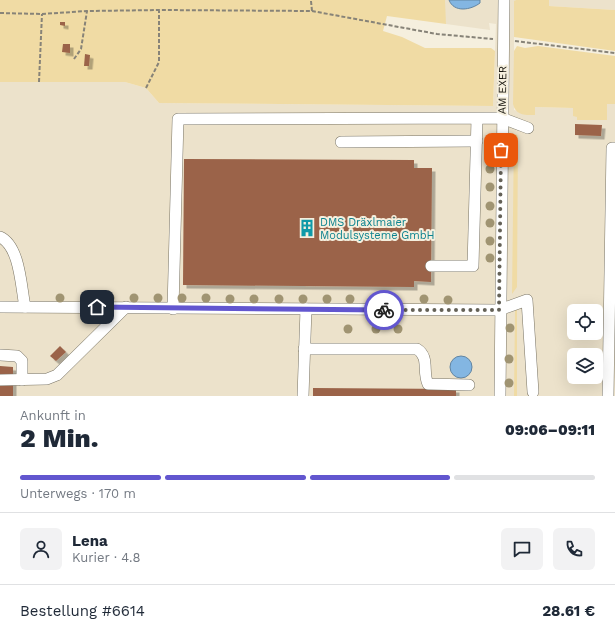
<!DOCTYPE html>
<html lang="de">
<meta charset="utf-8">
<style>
:root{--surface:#fff;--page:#f2f2f3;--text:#1f2937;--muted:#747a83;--line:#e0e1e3;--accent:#6256cf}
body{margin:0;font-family:"Work Sans",sans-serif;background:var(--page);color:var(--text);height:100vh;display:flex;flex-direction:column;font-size:15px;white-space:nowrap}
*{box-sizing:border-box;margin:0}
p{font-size:13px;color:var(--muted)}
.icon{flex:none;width:22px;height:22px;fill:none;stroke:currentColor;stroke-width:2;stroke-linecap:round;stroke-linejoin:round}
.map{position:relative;height:396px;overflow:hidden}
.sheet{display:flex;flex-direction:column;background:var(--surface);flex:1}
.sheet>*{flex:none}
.controls{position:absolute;left:567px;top:304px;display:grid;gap:8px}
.controls a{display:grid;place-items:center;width:36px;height:36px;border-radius:6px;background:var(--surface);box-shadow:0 4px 16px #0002;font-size:20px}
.pin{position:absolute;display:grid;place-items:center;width:34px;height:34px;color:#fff;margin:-17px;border-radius:8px;box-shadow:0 2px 6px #0006}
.courier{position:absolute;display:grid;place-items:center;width:40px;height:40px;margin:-20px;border:3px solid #6256cf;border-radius:50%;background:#fff;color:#222;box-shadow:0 1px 5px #0007}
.summary em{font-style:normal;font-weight:800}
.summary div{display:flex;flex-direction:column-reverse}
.summary{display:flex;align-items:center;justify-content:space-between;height:68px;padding:0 20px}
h1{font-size:26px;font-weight:800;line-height:30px}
.bar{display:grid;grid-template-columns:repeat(4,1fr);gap:6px 4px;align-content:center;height:48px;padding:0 20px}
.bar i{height:5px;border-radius:3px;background:var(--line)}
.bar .active{background:var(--accent)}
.bar p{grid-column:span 4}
.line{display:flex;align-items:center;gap:10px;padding:0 20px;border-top:1px solid var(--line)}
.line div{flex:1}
.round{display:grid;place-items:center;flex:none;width:42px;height:42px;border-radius:6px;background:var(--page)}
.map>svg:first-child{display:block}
.built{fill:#ece2cb;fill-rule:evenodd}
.green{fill:#f0dba4}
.water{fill:#83b6e2;stroke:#6285a2}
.building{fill:#9b6348;filter:url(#shadow)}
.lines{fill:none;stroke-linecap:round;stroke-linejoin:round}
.minor-casing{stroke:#797465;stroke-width:12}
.path{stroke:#878378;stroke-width:2;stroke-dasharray:4 2;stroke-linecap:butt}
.minor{stroke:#fff;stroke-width:11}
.tree{fill:#a09472}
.done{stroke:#646157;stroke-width:4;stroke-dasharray:0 7.2}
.route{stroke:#6256cf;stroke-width:5}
.labels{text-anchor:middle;stroke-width:4;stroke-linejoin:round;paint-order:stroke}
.street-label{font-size:11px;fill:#16140e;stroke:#f5efde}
.culture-label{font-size:11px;fill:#0d838f;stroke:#f5efde;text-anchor:start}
</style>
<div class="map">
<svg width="615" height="396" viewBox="0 0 615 396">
<defs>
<filter id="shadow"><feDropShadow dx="3.5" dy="3.5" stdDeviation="0" flood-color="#0004"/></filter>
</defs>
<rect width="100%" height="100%" fill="#f5efde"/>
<g class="built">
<path d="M441 0H516L514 2V110L535 115V107L573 108 577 117 607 120V104H615V396H0V82H125L146 88 159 103 493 106 496 24 489 23 490 30 446 24ZM574 311H596V333H574ZM574 355H596V377H574Z"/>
<polygon points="549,0 615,0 615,10 549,6"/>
</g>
<g class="green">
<polygon points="0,0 445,0 446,24 387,16 383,31 402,37 425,48 491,48 495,51 493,106 159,103 146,88 125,82 0,82"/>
<polygon points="516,0 549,0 549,6 615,10 615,51 514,37 514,1"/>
<path d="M517 46 525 48 538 46 615 56V104H607V120H577V117L573 116V108L535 107V115C525 115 516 116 513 104L514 51Z"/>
<polygon points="516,134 518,136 517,287 512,294 514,135"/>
<polygon points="517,309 517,396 514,396 515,311"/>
</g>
<g class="water">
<path d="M449 0H480V3C471 10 454 13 449 0Z"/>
<circle cx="461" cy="367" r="11"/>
</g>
<g class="building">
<polygon points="60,22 65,22 65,26 60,25"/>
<polygon points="63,44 70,44 70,53 62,52"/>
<polygon points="85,54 90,55 89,66 84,66"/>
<polygon points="575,124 602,125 601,136 575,135"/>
<polygon points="184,159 414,160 414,168 432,168 431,282 414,281 414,287 183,285"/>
<polygon points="60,346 66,352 56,361 50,356"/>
<polygon points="0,366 13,367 13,396 0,396"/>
<polygon points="313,388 456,389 456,396 313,396"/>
</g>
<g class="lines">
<g class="minor-casing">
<g id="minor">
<polyline points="341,142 477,141"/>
<path d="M0 237C20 246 21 287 25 307"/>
<polyline points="431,266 473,266 477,119"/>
<polyline points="0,307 499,310 527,300 533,392"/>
<polyline points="173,309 178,119 502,118 528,128"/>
<path d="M304 349H417C430 357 422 372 428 384L469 385"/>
<polyline points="0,355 17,356 22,361 22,380"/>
<polyline points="0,380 47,379 57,375 126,307"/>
<polyline points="303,396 306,309"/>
<polyline points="500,396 504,0"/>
<polyline points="608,396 612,148 615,148"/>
</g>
</g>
<g class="path">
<polyline points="311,1 312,11"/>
<polyline points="0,13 42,14 87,11 159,10 312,11 437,34 493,39"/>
<polyline points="515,41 615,53"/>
<polyline points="74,59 81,49 87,11"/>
<polyline points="39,82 42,14"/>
<polyline points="146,88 159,62 159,11"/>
</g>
<use href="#minor" class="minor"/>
</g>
<g class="tree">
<circle cx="490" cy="169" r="4.5"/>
<circle cx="490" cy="187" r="4.5"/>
<circle cx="490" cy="206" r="4.5"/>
<circle cx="490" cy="223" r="4.5"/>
<circle cx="490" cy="241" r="4.5"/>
<circle cx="490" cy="258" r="4.5"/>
<circle cx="85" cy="297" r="4.5"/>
<circle cx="60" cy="298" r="4.5"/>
<circle cx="110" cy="298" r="4.5"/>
<circle cx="134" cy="298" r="4.5"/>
<circle cx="158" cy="298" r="4.5"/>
<circle cx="182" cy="298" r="4.5"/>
<circle cx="206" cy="298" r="4.5"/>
<circle cx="230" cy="299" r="4.5"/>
<circle cx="254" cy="299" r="4.5"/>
<circle cx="279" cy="299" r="4.5"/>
<circle cx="303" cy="299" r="4.5"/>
<circle cx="327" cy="299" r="4.5"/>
<circle cx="350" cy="299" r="4.5"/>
<circle cx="424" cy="299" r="4.5"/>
<circle cx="374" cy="300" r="4.5"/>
<circle cx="448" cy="300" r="4.5"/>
<circle cx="510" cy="328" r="4.5"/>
<circle cx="348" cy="329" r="4.5"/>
<circle cx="376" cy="329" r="4.5"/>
<circle cx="398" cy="329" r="4.5"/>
<circle cx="509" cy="359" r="4.5"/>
<circle cx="509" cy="383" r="4.5"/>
</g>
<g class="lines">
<polyline class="done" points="384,310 499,310 501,150"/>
<polyline class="route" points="97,307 384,310"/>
</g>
<defs>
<g id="building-bare" transform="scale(1.38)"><path d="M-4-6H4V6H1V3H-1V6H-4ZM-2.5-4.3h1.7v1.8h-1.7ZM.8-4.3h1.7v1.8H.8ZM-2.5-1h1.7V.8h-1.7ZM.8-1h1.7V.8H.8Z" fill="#0f9aa8" stroke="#f5efde" stroke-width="2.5" paint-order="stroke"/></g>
</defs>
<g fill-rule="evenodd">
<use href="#building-bare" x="307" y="228"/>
</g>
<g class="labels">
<g class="street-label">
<text transform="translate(502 90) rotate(-89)" y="4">AM EXER</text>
</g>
<g class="culture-label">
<text x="320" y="226">DMS Dräxlmaier<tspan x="320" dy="13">Modulsysteme GmbH</tspan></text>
</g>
</g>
</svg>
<div class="controls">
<a><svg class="icon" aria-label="locate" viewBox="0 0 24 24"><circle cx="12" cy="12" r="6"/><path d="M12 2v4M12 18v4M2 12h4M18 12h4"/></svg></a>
<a><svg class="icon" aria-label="layers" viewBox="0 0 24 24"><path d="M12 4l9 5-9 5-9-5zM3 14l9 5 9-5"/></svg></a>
</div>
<div class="pin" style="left:501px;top:150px;background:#ea580c"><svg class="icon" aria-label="bag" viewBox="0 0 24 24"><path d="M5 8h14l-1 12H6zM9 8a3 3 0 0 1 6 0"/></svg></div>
<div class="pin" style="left:97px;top:307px;background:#1f2937"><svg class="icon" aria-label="home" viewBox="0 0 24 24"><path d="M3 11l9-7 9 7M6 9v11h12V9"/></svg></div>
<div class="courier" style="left:384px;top:310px"><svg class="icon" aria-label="bike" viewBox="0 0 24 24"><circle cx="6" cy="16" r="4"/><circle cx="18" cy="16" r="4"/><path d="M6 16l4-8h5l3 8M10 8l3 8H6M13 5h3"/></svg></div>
</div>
<section class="sheet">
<div class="summary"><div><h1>2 Min.</h1><p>Ankunft in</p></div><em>09:06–09:11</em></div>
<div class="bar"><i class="active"></i><i class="active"></i><i class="active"></i><i></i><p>Unterwegs · 170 m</p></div>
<div class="line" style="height:72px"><a class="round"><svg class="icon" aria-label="person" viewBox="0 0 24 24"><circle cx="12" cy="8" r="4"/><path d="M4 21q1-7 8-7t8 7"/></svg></a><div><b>Lena</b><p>Kurier · 4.8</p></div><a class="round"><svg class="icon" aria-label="chat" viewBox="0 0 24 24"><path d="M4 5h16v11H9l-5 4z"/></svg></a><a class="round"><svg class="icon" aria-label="phone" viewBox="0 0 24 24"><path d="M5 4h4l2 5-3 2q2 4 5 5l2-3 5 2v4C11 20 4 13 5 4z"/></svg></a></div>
<div class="line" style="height:52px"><div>Bestellung #6614</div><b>28.61 €</b></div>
</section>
